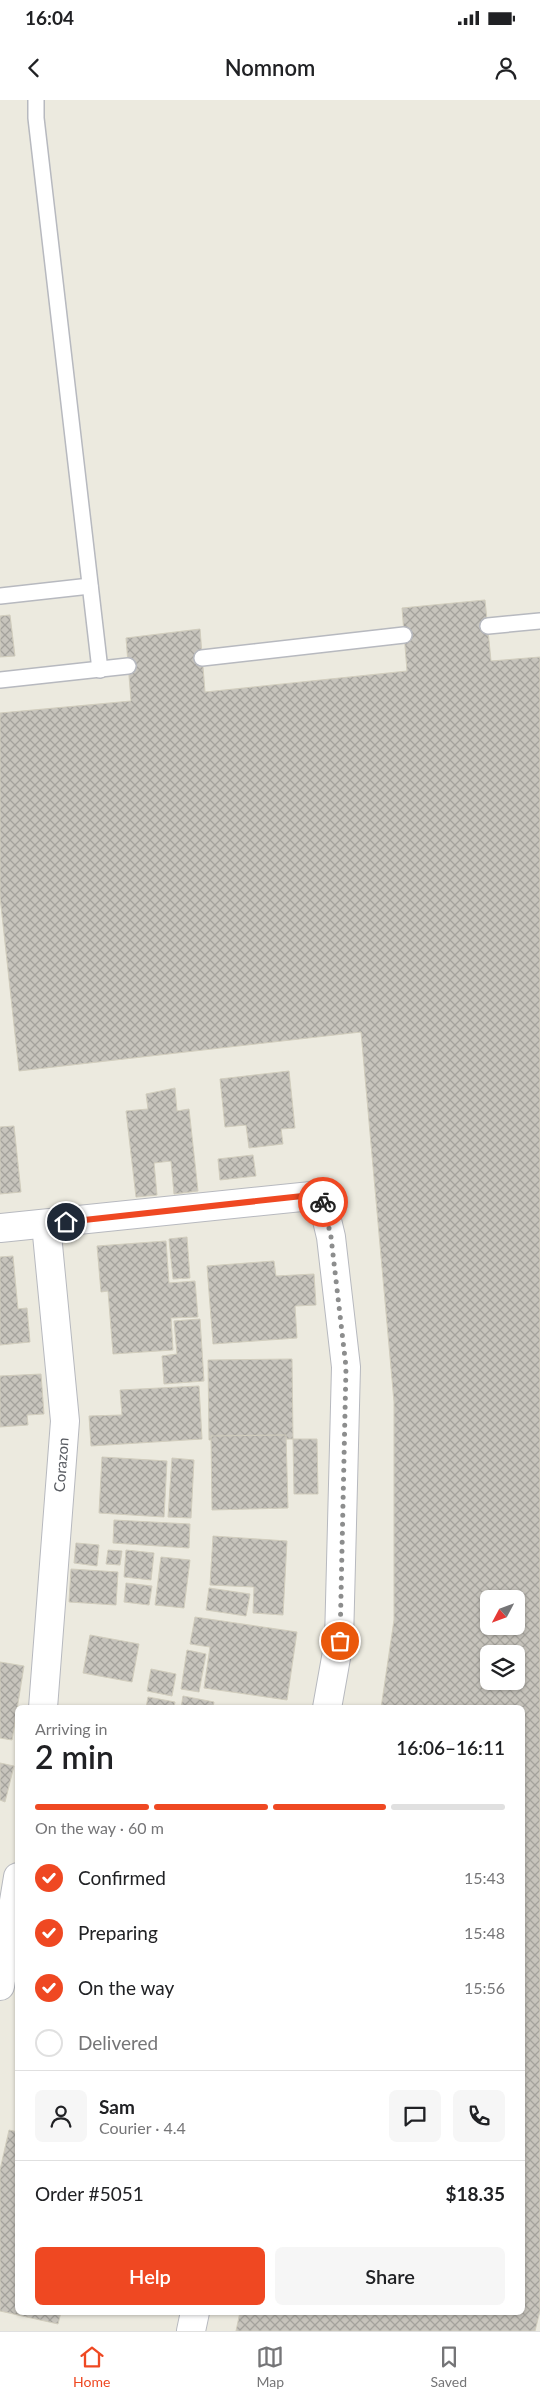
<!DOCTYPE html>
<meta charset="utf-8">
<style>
:root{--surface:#fff;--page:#f6f6f6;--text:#202124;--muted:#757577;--line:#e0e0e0;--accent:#ef4822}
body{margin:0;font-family:Lato,sans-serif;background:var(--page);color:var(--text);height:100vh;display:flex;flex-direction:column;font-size:19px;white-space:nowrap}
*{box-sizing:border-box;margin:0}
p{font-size:16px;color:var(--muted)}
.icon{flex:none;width:28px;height:28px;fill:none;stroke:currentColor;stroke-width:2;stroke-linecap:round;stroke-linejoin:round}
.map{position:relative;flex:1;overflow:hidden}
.panel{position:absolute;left:15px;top:1605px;width:510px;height:610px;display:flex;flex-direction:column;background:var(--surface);border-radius:8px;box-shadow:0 1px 4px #0004}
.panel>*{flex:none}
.needle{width:32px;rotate:229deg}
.buttons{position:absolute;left:480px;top:1490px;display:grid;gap:10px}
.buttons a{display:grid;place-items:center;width:45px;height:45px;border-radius:8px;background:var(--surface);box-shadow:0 1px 4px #0004;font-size:25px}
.pin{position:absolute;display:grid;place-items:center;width:42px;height:42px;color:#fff;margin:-21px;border:2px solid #fff;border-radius:50%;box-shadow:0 1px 5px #0007}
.courier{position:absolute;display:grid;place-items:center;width:50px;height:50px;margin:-25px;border:4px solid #ef4822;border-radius:50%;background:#fff;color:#222;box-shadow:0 1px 6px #0007}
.summary em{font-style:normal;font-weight:600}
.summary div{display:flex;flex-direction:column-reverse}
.summary{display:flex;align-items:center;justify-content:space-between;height:85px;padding:0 20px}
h1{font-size:32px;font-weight:600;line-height:38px}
.bar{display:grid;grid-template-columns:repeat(4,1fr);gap:8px 5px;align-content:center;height:60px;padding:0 20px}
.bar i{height:6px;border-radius:4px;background:var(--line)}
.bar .active{background:var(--accent)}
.bar p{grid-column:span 4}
.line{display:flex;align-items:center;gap:12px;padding:0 20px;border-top:1px solid var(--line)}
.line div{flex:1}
.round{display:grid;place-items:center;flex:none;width:52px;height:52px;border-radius:8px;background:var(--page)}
ol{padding:0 20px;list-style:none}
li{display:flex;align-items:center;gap:15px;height:55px}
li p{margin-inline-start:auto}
li .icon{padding:5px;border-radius:50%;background:var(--accent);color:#fff;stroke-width:4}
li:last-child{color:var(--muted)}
li i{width:28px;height:28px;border:2px solid var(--line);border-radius:50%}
.action{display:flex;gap:10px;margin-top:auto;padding:10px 20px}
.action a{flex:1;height:58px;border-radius:8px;background:var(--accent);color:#fff;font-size:20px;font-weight:600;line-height:58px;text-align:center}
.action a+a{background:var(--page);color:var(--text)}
.status{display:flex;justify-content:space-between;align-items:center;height:35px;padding:0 25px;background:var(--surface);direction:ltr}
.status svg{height:14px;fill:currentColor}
header{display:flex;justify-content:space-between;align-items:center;height:65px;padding:0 20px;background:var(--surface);font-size:22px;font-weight:600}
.dock{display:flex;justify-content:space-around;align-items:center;height:70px;border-top:1px solid var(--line);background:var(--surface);font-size:14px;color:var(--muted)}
.dock a{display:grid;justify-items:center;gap:2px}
.dock .active{color:var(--accent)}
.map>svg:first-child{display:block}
.building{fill:url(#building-cross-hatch);stroke:#d1cdbd;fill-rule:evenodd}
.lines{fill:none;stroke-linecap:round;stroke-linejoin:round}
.lane-casing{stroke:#b7b9bf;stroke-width:18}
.street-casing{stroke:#b7b9bf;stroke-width:30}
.lane{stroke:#fff;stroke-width:15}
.street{stroke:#fff;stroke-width:28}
.done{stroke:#8c8d8d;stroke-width:5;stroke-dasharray:0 9}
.route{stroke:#ef4822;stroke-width:6}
.labels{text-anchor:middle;stroke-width:4;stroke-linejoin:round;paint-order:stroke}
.street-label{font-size:15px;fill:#585b61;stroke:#fff}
</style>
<div class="status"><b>16:04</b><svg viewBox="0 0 49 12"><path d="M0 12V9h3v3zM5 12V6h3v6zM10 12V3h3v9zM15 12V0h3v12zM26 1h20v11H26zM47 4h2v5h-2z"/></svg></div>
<header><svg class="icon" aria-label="back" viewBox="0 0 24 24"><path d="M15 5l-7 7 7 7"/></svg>Nomnom<svg class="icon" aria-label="person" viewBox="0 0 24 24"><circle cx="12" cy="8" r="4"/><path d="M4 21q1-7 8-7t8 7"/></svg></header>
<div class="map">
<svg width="540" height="2231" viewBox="0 0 540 2231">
<defs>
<pattern id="building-cross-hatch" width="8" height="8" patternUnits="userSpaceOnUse" patternTransform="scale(1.25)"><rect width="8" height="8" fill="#c7c4bc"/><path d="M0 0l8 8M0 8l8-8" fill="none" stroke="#a4a29c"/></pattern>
</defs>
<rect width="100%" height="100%" fill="#eceadf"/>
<g class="building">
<path d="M485 500 491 561 540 557V2211L535 2231H236L240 2212H522V1608H381L394 1520V1302L361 932 19 971 0 797V613L131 601 126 538 200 529 205 592 407 571 402 508ZM489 1499H516V1526H489ZM489 1554H516V1581H489Z"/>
<polygon points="10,515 15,556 0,557 0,516"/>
<polygon points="289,971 295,1028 281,1029 283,1044 249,1048 246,1025 225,1027 220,979"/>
<polygon points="175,988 177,1011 189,1009 198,1091 174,1094 171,1061 154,1063 157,1095 136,1097 126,1011 148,1009 146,994"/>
<polygon points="14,1026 21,1092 0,1094 0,1027"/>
<polygon points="253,1055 256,1076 220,1080 218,1059"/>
<polygon points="187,1137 190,1178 173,1179 169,1139"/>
<polygon points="166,1141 169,1183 195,1181 198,1217 171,1218 173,1250 113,1254 108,1191 101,1192 97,1146"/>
<polygon points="13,1156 18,1209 27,1208 30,1242 0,1245 0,1157"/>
<polygon points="274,1161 276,1176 314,1174 316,1205 295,1206 297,1238 213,1244 207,1166"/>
<polygon points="200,1219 204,1281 164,1284 162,1256 177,1254 174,1221"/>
<polygon points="292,1259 293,1339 209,1340 208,1260"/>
<polygon points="41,1274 44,1314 27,1315 28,1325 0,1327 0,1276"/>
<polygon points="199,1286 202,1339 91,1346 89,1316 122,1315 120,1290"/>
<polygon points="286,1335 288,1408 212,1410 211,1336"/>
<polygon points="293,1339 317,1339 318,1394 294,1394"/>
<polygon points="102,1357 167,1361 164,1417 99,1413"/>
<polygon points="172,1358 194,1360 191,1418 168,1417"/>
<polygon points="114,1420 190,1424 189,1448 113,1443"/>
<polygon points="213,1436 287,1441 283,1515 253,1513 254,1487 210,1485"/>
<polygon points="76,1443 99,1445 97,1466 74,1463"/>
<polygon points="108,1450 122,1451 120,1465 106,1464"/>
<polygon points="126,1450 154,1453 151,1480 124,1477"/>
<polygon points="161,1457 190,1460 184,1508 155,1505"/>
<polygon points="71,1469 118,1472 116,1505 69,1502"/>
<polygon points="126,1483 152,1486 149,1505 124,1502"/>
<polygon points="209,1488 250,1494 246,1516 206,1510"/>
<polygon points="195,1517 297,1532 287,1600 204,1588 210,1547 190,1544"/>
<polygon points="90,1535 139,1544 132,1582 83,1573"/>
<polygon points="187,1550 206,1554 199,1592 181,1589"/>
<polygon points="0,1562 24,1566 12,1640 0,1638"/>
<polygon points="151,1569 176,1574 172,1596 147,1591"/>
<polygon points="183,1596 214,1602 213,1608 181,1608"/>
<polygon points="148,1597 175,1602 174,1608 146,1608"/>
<polygon points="0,1663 14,1666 5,1702 0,1700"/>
<polygon points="9,2030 18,2032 18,2212 61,2212 58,2224 0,2211 0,2070"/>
</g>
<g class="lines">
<g class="lane-casing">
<g id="lane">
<polyline points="36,0 36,18 100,570"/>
<polyline points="0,496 90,486"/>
<polyline points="488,526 540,521"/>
<polyline points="202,558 404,535"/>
<polyline points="0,580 128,566"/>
</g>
</g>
<g class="street-casing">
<g id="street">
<polyline points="0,1128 321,1095 331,1137 346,1267 339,1541 327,1608"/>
<path id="s1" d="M43 1608 65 1321 46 1124"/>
<polyline points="0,1886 18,1777"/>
<polyline points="191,2231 195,2212"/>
</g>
</g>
<use href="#lane" class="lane"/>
<use href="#street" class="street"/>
</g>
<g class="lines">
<polyline class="done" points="323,1102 331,1137 346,1267 340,1541"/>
<polyline class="route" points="66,1122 321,1094 323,1102"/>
</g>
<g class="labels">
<g class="street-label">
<text dy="5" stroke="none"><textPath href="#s1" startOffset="244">Corazon</textPath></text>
</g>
</g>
</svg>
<div class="buttons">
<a><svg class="needle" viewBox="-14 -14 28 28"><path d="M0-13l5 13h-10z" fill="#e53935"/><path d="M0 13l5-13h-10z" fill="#757577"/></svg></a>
<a><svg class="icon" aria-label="layers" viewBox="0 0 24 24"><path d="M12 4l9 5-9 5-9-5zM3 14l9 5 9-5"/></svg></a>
</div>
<div class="pin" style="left:340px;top:1541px;background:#ea580c"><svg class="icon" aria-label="bag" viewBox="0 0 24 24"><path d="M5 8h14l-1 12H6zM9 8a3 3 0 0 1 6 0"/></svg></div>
<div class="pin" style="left:66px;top:1122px;background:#1f2937"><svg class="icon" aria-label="home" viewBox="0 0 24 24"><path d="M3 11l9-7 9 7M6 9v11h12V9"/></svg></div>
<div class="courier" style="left:323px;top:1102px"><svg class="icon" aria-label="bike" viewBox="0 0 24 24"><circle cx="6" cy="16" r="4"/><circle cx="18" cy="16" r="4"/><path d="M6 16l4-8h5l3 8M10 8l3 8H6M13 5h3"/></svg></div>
<section class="panel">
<div class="summary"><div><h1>2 min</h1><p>Arriving in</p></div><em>16:06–16:11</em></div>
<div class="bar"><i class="active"></i><i class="active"></i><i class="active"></i><i></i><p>On the way · 60 m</p></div>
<ol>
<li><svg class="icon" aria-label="check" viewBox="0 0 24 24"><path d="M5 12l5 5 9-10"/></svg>Confirmed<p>15:43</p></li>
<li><svg class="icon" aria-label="check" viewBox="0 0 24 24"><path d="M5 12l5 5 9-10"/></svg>Preparing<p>15:48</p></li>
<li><svg class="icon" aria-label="check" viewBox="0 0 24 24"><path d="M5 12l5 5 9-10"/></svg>On the way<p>15:56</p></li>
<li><i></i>Delivered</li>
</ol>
<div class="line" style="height:90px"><a class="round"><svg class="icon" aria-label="person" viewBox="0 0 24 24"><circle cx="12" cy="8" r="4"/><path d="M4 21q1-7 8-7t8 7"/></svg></a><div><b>Sam</b><p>Courier · 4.4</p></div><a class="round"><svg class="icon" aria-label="chat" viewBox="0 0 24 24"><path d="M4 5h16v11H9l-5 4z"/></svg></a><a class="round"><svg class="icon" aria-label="phone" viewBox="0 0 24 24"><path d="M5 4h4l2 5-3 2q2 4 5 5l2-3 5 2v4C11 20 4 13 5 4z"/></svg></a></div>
<div class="line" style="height:65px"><div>Order #5051</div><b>$18.35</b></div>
<div class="action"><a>Help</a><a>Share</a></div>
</section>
</div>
<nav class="dock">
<a class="active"><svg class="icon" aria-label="home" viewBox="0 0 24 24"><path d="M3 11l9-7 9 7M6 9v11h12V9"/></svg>Home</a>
<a><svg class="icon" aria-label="map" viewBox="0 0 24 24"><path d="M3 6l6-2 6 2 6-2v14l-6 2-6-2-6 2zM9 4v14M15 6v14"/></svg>Map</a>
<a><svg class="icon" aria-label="saved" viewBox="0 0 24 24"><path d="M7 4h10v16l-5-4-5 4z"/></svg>Saved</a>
</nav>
